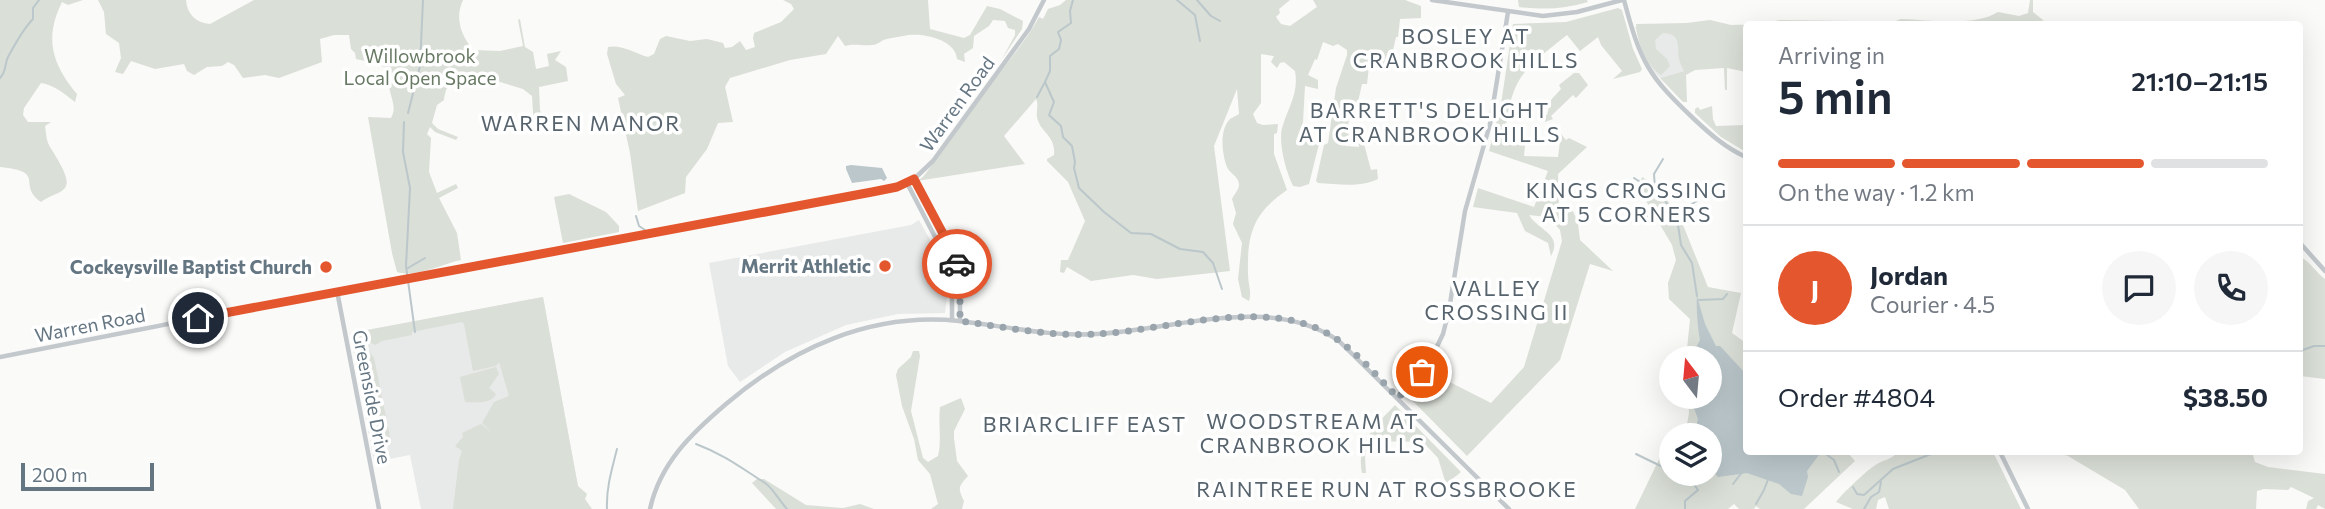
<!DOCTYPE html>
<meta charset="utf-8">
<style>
:root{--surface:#fff;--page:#f6f6f7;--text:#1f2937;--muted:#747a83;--line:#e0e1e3;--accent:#e4572e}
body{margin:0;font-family:Commissioner,sans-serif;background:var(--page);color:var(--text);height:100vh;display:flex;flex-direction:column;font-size:26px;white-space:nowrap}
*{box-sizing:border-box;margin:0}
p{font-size:23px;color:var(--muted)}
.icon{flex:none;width:38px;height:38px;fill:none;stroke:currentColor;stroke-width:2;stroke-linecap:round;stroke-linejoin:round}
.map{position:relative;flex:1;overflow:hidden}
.details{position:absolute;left:1743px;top:21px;width:560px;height:434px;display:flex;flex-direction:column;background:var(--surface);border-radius:7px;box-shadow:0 7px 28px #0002}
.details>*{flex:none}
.needle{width:46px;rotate:344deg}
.controls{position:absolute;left:1659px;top:346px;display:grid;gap:14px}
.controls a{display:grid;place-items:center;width:63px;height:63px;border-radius:50%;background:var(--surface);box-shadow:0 7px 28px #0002;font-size:35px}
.scale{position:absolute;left:21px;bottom:18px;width:133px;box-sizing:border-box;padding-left:7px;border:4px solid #657683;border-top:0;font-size:19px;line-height:24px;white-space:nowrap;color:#657683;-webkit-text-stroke:5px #fff;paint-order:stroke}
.pin{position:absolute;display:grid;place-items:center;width:60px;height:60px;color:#fff;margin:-30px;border:4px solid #fff;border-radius:50%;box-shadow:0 2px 7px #0007}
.courier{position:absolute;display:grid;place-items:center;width:70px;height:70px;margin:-35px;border:5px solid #e4572e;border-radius:50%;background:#fff;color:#222;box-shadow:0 2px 9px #0007}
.head em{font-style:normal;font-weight:600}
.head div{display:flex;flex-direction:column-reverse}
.head{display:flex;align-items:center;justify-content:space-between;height:119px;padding:0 35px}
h1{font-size:46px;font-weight:600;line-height:52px}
.bar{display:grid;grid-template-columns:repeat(4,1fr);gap:10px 7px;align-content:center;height:84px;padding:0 35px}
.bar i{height:9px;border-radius:5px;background:var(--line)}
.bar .current{background:var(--accent)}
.bar p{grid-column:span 4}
.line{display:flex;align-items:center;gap:18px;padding:0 35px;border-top:2px solid var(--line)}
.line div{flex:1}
.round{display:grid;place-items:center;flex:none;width:74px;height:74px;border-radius:37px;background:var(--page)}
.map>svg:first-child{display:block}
.built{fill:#e8e9e9}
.green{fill:#dadfd7}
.water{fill:#bbc7cb}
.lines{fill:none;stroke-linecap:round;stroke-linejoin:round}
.stream{stroke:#bbc7cb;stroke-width:2}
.minor{stroke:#c3c8cc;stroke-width:4.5}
.done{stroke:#99a4ac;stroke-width:7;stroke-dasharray:0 12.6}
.route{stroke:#e4572e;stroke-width:9}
.poi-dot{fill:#e4572e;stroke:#fff;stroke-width:2.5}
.labels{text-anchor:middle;stroke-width:7;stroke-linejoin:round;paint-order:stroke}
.park-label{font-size:19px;fill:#687a64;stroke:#fff}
.street-label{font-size:19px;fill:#657683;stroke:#fff}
.poi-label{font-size:19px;font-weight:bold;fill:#657683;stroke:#fff;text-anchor:end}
.neighbourhood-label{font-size:21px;letter-spacing:2px;fill:#57646e;stroke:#fff}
</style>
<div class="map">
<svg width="2325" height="509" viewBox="0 0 2325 509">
<rect width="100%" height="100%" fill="#fafaf8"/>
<g class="built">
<polygon points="1683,26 1684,71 1660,78 1649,66 1635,27"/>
<polygon points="919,220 933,245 944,273 947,297 945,313 898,314 846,325 785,352 740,382 728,366 709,263 911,225"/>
<polygon points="543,297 582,509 421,509 410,455 374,462 350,333"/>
</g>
<g class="green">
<path d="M0 0H83L68 5 62 2C44 38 52 64 77 94L75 102C65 94 54 85 41 83L24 108 23 115 28 122H51L45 126C46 131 46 138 48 143 52 152 73 179 65 188 60 194 48 196 41 202 16 184 48 172 0 167Z"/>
<path d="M98 0H186C187 14 196 23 210 24L254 0H463C454 19 462 36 473 50L500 51 523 46 518 20 520 19 525 47 533 52 536 69 549 66 547 54 561 51 555 60 566 67 568 81 539 87 540 110 545 124 540 130C532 121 533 108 532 96L523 89 497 81 482 88 471 72C454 73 446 84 444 100L437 105 432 123 438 129 458 137 456 140 435 132 430 127 427 134 431 138 429 172 437 193 456 184 458 188 439 198 457 233 461 260C442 264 416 278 397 272L392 253 368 117 391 118C398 106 389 96 389 83 389 79 390 75 390 71L379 64 356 59 355 53 351 49 349 35H334L320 39 322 62 279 78 265 75 243 78 234 65 228 62 222 66 207 67 194 75 187 71 184 64 155 69 131 61 123 74 115 72 121 58 119 43 106 34 104 12Z"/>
<path d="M783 0H928L930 29 964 38 970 35 987 6 1000 9 1023 21 1022 29 1002 59 1015 35V30L1008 28 1005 21 993 20 989 26 974 36 973 48 964 54 965 62 957 59C956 40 925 33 908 35 903 36 892 38 887 39 881 40 878 45 872 45 862 46 854 43 845 46L838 36 826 54 790 60 730 78 725 87 733 122 718 123 707 149 686 177 685 193 638 211 630 153 618 98 625 95 616 84 607 54 608 47C621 44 635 53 648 57L654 54 660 39 666 36 690 41 707 39 723 43 725 48 732 47 740 41 746 50 755 47 753 38 754 33 781 22 794 9 791 4Z"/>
<path d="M1066 0H1290L1279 9 1280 13 1276 17 1281 24 1290 26 1317 7 1313 0H1405L1421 6V18L1400 19 1398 37H1396L1388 72 1380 68 1369 66 1367 84H1362L1358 102 1350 109 1348 127 1350 128 1346 146 1359 147 1358 139 1363 140 1371 170 1377 169 1378 179C1360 188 1338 184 1318 183L1316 181 1324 145 1328 143 1336 88 1347 55V50L1338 44 1333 46 1323 42 1317 60 1315 59 1308 75 1318 80V89L1305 86 1303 122 1299 140 1319 144 1309 184 1300 187 1293 186C1286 172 1277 140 1283 125 1289 106 1299 92 1295 71L1284 62 1280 63 1277 68 1271 62 1274 56 1261 54V103L1253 114 1257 123 1263 125 1278 124 1277 133 1274 134V154L1287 190C1253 213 1247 234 1248 274 1248 284 1252 292 1249 301L1242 297 1238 279 1242 243 1233 224 1236 213 1232 199C1234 194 1239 190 1239 185 1239 176 1230 174 1227 167 1222 154 1219 130 1230 119 1233 117 1236 116 1239 114L1237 89 1214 146 1230 271 1157 279 1133 275 1091 281 1067 267 1064 273 1060 272 1061 260H1068L1085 221 1068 182 1047 161V159L1054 155C1056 135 1040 133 1037 117 1036 110 1039 106 1036 99L1004 136 1025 164 917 181 923 177C947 146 968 115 991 84 1008 61 1026 41 1039 17L1043 19 1048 9 1060 5Z"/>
<path d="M1518 0H1587L1588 2C1564 9 1543 10 1519 7Z"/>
<path d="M2030 0H2033V12L2043 20 2044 24H1746V72L1727 68V90H1725L1724 68 1695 70 1686 75 1687 102H1683L1660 78 1684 71C1682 67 1680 63 1679 59 1677 48 1682 33 1663 33L1655 40 1656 49 1667 59 1670 66 1661 75C1646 65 1637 42 1636 24L1687 23 1710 20 1731 25 1763 24 1780 20 1853 21 1855 23H1890L1901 19C1929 20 1974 27 1998 12L2019 16 2028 13Z"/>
<path d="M1618 8 1622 10 1633 49 1642 69 1640 72 1613 79 1622 71 1601 45 1598 37 1580 51 1567 35C1523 70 1512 75 1505 134L1526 136 1524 156 1558 157 1561 134 1566 140 1569 138 1587 147 1558 174 1559 217 1565 209 1573 211 1578 223 1580 240 1613 271 1590 264 1560 360 1467 456 1409 397 1430 372 1491 403 1524 367 1562 241 1560 230 1553 222 1556 218 1529 215C1539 231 1563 234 1551 256L1548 243 1525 231 1517 213 1473 207 1478 188 1534 207 1548 171 1489 151 1501 104 1513 24 1566 22Z"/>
<polygon points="1574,73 1579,73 1588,85 1576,98 1573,95 1551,116 1553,119 1545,122 1543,115 1547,115 1551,100 1561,89 1559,85"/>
<polygon points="1712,106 1713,119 1716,126 1746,125 1746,152 1721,137 1695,113 1695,109 1698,107 1700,110"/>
<polygon points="1642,177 1654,184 1679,215 1708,287 1741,293 1732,333 1746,343 1746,452 1847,452 1855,461 1804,509 1760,509 1756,506 1754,509 1739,509 1734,504 1728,509 1635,509 1664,449 1671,453 1671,474 1710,474 1710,436 1685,436 1689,413 1688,397 1710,397 1710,359 1686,359 1690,319 1669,299 1668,283 1676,260 1672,245 1639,189"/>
<polygon points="569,194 606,212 619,226 619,232 563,243 554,197"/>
<path d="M2300 257C2311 262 2315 272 2325 279V379L2300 376Z"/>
<polygon points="543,297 578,486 587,494 585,499 592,509 453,509 459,460 462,451 455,446 463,437 462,433 481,424 493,434 482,423 494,402 509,396 499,362 496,366 473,371 464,324 462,322 412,332 412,335 382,341 375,345 368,341 355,341 352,333"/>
<polygon points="359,349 367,349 374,358 390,437 386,445 374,445 356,352"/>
<path d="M913 351H919L920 356 911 411 923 458 928 462 938 456C942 442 938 423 940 407L961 398 965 409 954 431V438L957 461 968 476C958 487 958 488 964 501L962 509H931L938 504 930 474 918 460 914 439 902 406 896 375 898 369 911 357Z"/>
<path d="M496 367 499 374 489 388 496 394C490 405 476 402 465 402L460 377Z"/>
<path d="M1395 405 1461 472 1446 484 1438 458 1423 442 1368 441 1365 457 1366 473H1362C1356 442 1376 425 1395 405Z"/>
<path d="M1898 452H1993L2021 509H1889L1885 497 1878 500 1876 509H1853L1836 502C1842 494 1865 472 1874 466 1882 460 1893 459 1898 452Z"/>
<polygon points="2054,452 2252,452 2255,462 2268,467 2325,474 2325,509 2318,505 2316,509 2306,509 2308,501 2314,498 2291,487 2288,490 2264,489 2257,491 2256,509 2139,509 2125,490 2068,456"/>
<polygon points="757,479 764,479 806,505 843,508 860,504 874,509 776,509 752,483"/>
</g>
<g class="water">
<polygon points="851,165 882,168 887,178 884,181 881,179 852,183 846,169 846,166"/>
<path d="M1697 296 1705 324 1716 346H1720L1746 374V452H1821L1807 471 1808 477 1802 496 1791 494 1779 484 1747 473 1718 477 1710 468V436H1693L1698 419 1692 403V397H1710V359H1692V355L1700 340C1698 330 1696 308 1697 296Z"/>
</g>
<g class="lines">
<g class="stream">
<polyline points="1073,0 1070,11 1071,23 1058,32 1061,40 1059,49 1050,56 1050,71 1045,82 1054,102 1049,115 1061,126 1063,137 1072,146 1075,162 1074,168 1079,188 1104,212 1131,233 1151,234 1180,249 1203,252 1213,263 1222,289"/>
<polyline points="1177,0 1195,15 1200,41"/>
<polyline points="1197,0 1211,16 1220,21"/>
<path d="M0 78C7 71 4 65 8 57 15 44 23 29 33 19V8L39 0"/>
<polyline points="1037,97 1045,82"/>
<polyline points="408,113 420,66 423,0"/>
<polyline points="404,122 403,152 410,188 406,266 415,332"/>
<polyline points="1634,178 1661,195 1677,218 1681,245 1692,263 1697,296"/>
<polyline points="1655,189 1654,174 1663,159"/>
<polyline points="1675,214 1697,201 1698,196"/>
<polyline points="636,216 639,226 645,230"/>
<polyline points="1626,219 1663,214 1669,218 1676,218"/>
<polyline points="408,268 425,258"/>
<polyline points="1699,300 1723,299 1727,294"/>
<polyline points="2300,351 2314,346 2325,346"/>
<path d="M696 444C725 455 740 467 765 483 773 488 780 502 787 509"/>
<polyline points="1823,452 1834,460 1839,472"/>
<polyline points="1636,454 1671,471"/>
<polyline points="1677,474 1693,483 1698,490 1685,501 1685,509"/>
<polyline points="1733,484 1743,471"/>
<polyline points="1853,487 1857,494 1864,495 1893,469 1936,452"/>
<polyline points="1756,504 1764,490 1769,477"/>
<path d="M607 509C606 488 612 469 617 449"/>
<polyline points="1864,509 1871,497 1879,492 1881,482"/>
</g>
<g class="minor">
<polyline points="1432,0 1543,16 1577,12 1622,0"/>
<path d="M1624 0C1640 61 1648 76 1694 119 1711 135 1726 148 1746 157"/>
<polyline points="914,179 955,258 960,283 960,321"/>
<polyline points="907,183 947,260 952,283 952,320"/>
<polyline points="2300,243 2325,271"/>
<polyline points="337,291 379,509"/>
<polyline points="0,357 367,285 897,187 914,179 933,161 1029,29 1044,0"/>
<polyline points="1398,398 1430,361 1443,334 1449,310 1465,211 1490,124 1508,12"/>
<polyline points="2000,452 2028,509"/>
<path d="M650 509C660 463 692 433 726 404 792 348 871 312 959 321 1005 326 1050 337 1096 334 1175 330 1269 293 1339 341L1509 509"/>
</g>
</g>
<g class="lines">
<path class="done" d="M957 264 960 283V321C1005 327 1051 337 1097 334 1170 330 1267 296 1332 336 1357 352 1378 377 1398 398L1422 372"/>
<polyline class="route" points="198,318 872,192 897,187 914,179 948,243 957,264"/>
</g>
<g class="poi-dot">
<circle cx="885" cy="266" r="7"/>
<circle cx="326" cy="267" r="7"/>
</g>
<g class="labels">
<g class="park-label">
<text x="420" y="63">Willowbrook<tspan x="420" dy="22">Local Open Space</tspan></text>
</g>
<g class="street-label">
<text transform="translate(957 104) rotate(-54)" y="7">Warren Road</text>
<text transform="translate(90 325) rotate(-11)" y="7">Warren Road</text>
<text transform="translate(372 397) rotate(79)" y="7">Greenside Drive</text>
</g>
<g class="poi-label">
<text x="871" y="273">Merrit Athletic</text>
<text x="312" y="274">Cockeysville Baptist Church</text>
</g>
<g class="neighbourhood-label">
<text x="1466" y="44">BOSLEY AT<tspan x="1466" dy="24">CRANBROOK HILLS</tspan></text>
<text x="1430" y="118">BARRETT'S DELIGHT<tspan x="1430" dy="24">AT CRANBROOK HILLS</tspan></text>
<text x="581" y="131">WARREN MANOR</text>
<text x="1627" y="198">KINGS CROSSING<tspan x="1627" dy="24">AT 5 CORNERS</tspan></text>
<text x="1497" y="296">VALLEY<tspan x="1497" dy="24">CROSSING II</tspan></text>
<text x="1313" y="429">WOODSTREAM AT<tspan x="1313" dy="24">CRANBROOK HILLS</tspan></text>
<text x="1085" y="432">BRIARCLIFF EAST</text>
<text x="1387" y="497">RAINTREE RUN AT ROSSBROOKE</text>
</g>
</g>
</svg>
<div class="controls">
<a><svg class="needle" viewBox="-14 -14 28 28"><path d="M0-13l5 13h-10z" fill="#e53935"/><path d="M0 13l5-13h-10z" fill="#747a83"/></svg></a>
<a><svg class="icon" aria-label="layers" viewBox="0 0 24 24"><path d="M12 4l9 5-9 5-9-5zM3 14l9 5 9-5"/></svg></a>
</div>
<div class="scale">200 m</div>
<div class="pin" style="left:1422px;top:372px;background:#ea580c"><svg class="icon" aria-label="bag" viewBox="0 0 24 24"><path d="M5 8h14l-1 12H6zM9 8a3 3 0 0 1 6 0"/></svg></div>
<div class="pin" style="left:198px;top:318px;background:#1f2937"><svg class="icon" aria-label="home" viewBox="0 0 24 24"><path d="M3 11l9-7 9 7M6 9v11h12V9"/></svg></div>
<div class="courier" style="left:957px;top:264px"><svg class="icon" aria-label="car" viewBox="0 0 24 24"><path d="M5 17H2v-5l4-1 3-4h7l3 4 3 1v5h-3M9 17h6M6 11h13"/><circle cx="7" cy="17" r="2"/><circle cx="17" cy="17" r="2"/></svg></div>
<section class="details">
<div class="head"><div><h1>5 min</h1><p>Arriving in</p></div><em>21:10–21:15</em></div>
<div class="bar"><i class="current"></i><i class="current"></i><i class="current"></i><i></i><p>On the way · 1.2 km</p></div>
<div class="line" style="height:126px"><b class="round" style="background:var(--accent);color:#fff">J</b><div><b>Jordan</b><p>Courier · 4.5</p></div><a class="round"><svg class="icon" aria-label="chat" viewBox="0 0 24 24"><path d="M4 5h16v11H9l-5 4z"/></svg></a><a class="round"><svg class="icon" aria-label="phone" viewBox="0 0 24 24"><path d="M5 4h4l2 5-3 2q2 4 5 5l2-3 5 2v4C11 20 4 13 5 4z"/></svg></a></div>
<div class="line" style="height:91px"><div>Order #4804</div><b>$38.50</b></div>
</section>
</div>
